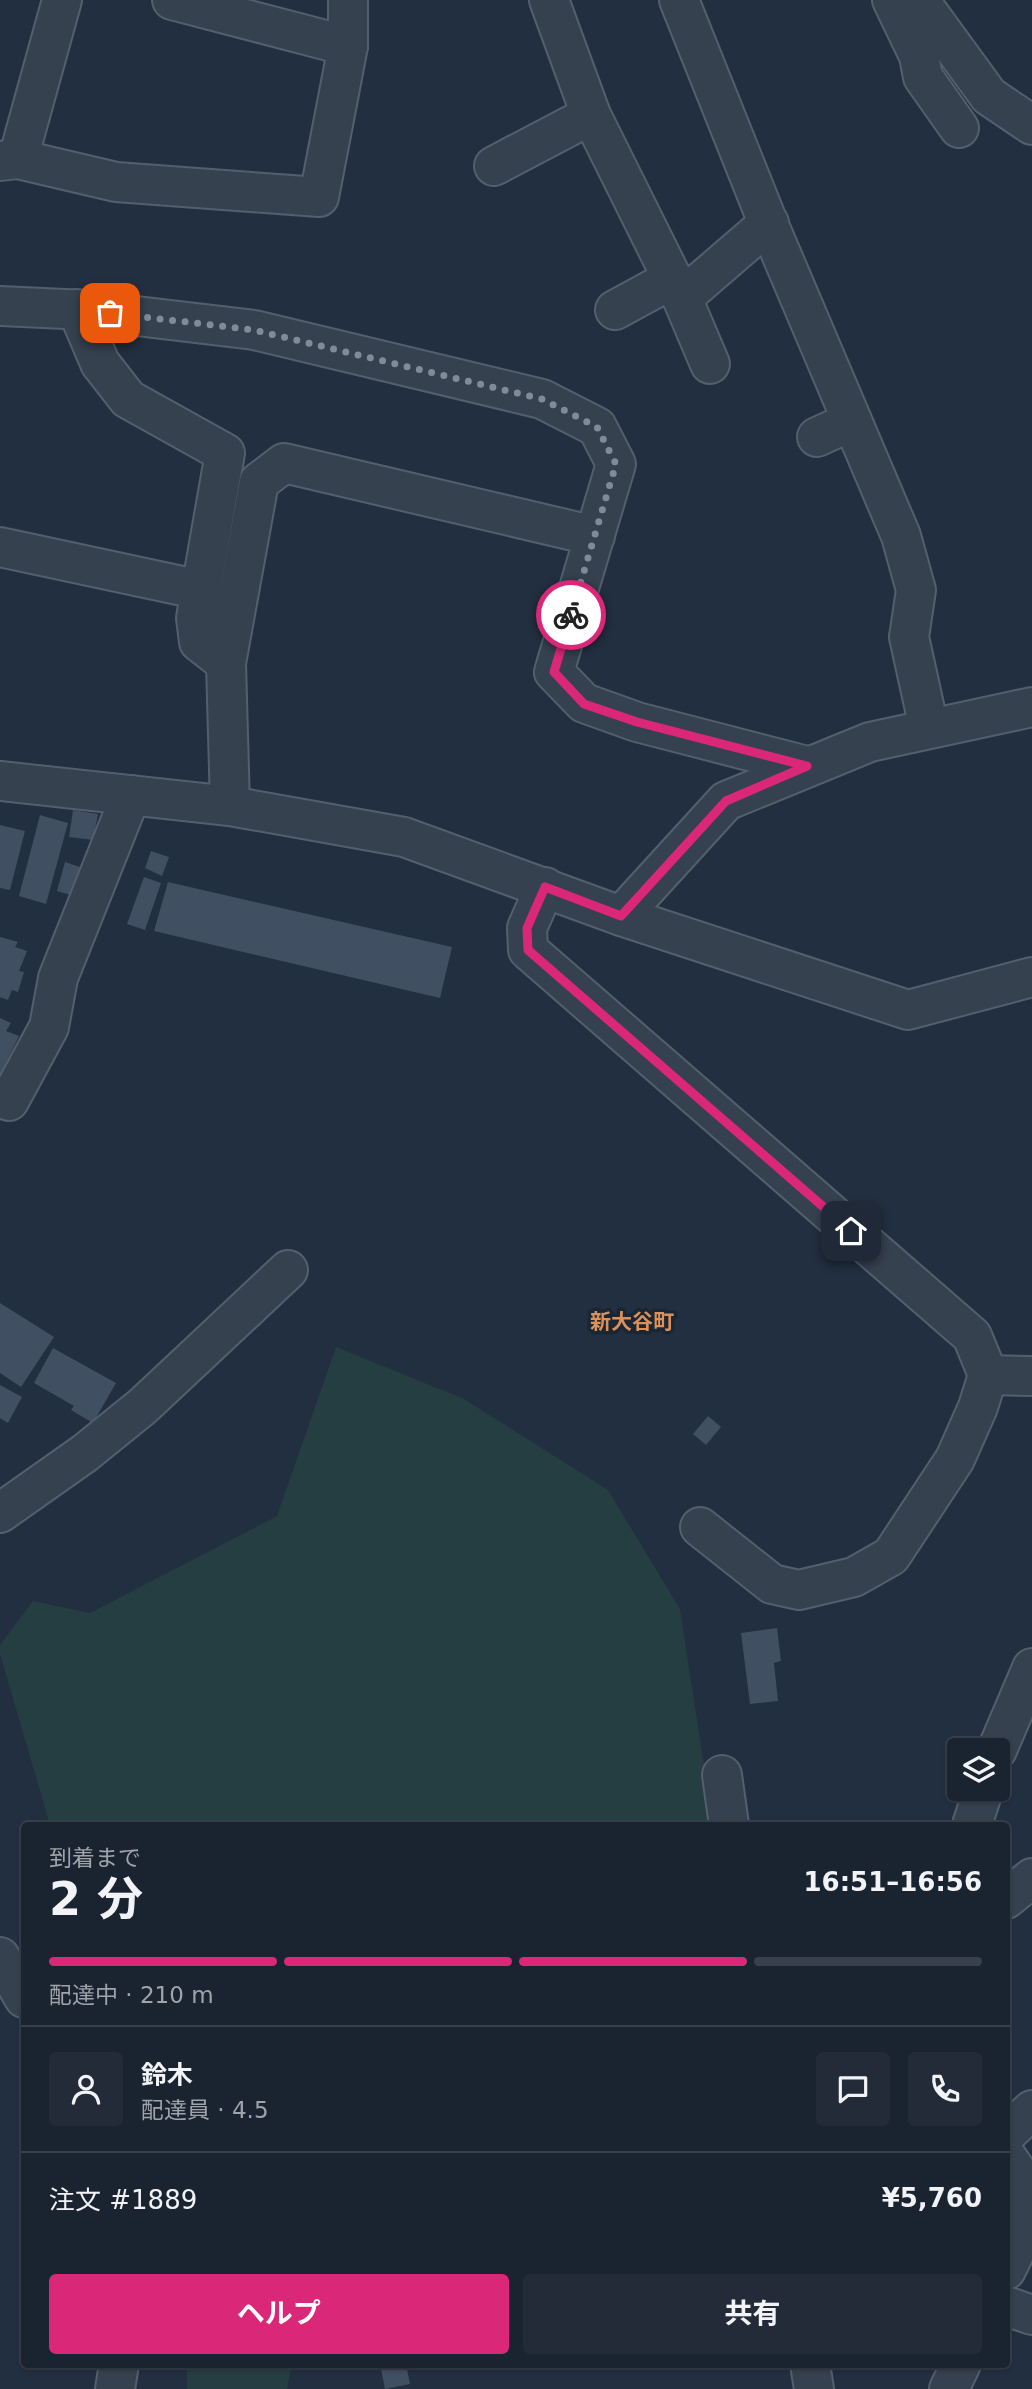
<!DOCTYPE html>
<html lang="ja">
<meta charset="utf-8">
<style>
:root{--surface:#1a2330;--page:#232b38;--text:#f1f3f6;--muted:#9fa4ab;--line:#38404c;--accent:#db2777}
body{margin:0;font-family:"DejaVu Sans","Noto Sans JP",sans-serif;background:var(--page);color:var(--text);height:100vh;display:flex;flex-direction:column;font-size:26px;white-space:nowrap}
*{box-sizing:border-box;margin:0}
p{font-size:23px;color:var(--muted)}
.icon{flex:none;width:38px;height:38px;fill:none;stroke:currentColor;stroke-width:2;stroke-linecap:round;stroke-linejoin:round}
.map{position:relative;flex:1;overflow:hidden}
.details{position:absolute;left:21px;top:1822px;width:989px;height:546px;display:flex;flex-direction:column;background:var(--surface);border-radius:7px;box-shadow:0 2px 5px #0004,0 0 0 2px var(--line)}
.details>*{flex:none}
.tools{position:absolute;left:947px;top:1738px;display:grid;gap:14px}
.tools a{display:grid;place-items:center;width:63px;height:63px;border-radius:7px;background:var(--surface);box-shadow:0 2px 5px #0004,0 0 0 2px var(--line);font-size:35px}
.pin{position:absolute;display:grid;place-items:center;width:60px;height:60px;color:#fff;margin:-30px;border-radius:14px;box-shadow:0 4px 10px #0006}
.courier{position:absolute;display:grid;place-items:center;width:70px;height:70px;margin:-35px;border:5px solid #db2777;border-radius:50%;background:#fff;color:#222;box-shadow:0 2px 9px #0007}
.headline em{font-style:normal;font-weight:700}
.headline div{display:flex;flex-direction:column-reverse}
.headline{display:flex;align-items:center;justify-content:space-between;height:119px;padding:0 28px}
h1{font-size:46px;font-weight:700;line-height:52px}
.bar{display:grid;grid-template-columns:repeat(4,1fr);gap:10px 7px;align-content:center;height:84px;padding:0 28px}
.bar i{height:9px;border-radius:5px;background:var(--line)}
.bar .active{background:var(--accent)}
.bar p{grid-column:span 4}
.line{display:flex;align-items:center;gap:18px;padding:0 28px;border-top:2px solid var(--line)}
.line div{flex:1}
.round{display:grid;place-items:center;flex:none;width:74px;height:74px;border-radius:7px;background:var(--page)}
.button{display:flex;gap:14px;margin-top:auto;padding:14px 28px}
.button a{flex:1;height:80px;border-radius:7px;background:var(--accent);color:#fff;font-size:28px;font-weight:700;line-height:80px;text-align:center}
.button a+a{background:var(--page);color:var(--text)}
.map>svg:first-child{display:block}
.green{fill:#243e41}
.building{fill:#414f62}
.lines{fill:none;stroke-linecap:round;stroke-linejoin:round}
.minor-casing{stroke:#545f6d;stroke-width:42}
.minor{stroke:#36414f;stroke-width:38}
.done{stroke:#808b9a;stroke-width:7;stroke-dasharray:0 12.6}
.route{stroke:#db2777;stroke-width:9}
.labels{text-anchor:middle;stroke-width:7;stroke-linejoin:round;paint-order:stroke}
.quarter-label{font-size:21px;font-weight:bold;fill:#dd915a;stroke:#1b2634}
</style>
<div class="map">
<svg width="1032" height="2389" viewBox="0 0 1032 2389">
<rect width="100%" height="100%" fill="#222f40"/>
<g class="green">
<polygon points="336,1347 464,1399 608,1490 680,1609 713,1825 50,1825 0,1654 0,1645 33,1601 90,1613 277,1516"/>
<polygon points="187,2364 292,2364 287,2389 187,2389"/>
</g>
<g class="building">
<polygon points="73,810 98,814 93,840 69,837"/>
<polygon points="40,815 68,823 46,904 19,896"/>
<polygon points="0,825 25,831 10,890 0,888"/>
<polygon points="151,851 169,857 162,876 145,868"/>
<polygon points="65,862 80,867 71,895 57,891"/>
<polygon points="144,877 161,883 145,930 127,924"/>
<polygon points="168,882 452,947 440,998 154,931"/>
<polygon points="0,937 18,942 15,947 27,951 19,971 24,972 18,992 12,990 8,1000 0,997"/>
<polygon points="0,1018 11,1023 6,1031 19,1036 0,1075"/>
<polygon points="0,1303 54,1337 21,1387 0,1373"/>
<polygon points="53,1348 116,1383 93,1423 71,1410 74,1406 34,1383"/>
<polygon points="0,1385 22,1397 8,1423 0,1418"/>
<polygon points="708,1416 721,1427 706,1445 693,1434"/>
<polygon points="777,1628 781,1661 774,1663 778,1701 750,1704 741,1633"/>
<polygon points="380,2364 406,2364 410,2384 385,2389"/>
</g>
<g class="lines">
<g class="minor-casing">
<g id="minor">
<polyline points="172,0 348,46"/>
<polyline points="549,0 591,115 682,298 769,223"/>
<polyline points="679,0 771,230 901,536 916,590 909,637 929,728"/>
<polyline points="892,0 919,56 923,77 959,128"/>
<polyline points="919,0 989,96 1032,125"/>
<polyline points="18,159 62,0"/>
<polyline points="0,161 18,159 116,182 319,197 348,46 348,0"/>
<polyline points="494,166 591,115"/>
<polyline points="682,298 710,364"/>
<polyline points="0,306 86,310 254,330 542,399 597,427 616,464 554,672 584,703 637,722 807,766"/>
<polyline points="77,309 100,363 128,399 225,453 196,618 199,642 226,663"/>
<polyline points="615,310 672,279"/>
<polyline points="817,437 852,421"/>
<polyline points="0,547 201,590"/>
<polyline points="0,781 230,806 404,837 621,916 908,1010 1032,977"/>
<polyline points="230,806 226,663 259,482 284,463 595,536"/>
<polyline points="545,887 527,928 528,950 972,1336 988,1375 978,1407 955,1459 891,1556 854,1577 799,1590 772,1584 700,1527"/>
<polyline points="621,916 726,801 870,742 1032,707"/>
<polyline points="0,1097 9,1101 49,1027 58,978 131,795"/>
<polyline points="988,1375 1032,1376"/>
<polyline points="0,1513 85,1453 143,1406 288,1270"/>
<polyline points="997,1750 1032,1668"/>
<polyline points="722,1775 729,1825"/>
<polyline points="972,1825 984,1788"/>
<polyline points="1006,1899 1032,1878"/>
<polyline points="0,1957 24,1998"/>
<polyline points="1006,2134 1032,2110"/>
<polyline points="1006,2156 1028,2188 1028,2225 1006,2270"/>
<polyline points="1006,2306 1032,2315"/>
<polyline points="810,2364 814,2389"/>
<polyline points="115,2389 119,2364"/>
<polyline points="949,2389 961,2364"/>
</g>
</g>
<use href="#minor" class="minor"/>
</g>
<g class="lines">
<polyline class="done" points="110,313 254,330 542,399 597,427 616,464 571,615"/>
<polyline class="route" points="571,615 554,672 584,704 637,722 807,766 726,801 621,916 545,887 527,928 528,950 851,1231"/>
</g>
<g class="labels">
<g class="quarter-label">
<text x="632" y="1329">新大谷町</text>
</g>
</g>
</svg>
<div class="tools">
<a><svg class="icon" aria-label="layers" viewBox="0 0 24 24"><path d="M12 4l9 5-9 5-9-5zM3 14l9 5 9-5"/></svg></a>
</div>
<div class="pin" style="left:110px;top:313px;background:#ea580c"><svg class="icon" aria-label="bag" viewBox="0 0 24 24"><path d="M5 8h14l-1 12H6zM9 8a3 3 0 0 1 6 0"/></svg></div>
<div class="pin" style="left:851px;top:1231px;background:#1f2937"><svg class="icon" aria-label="home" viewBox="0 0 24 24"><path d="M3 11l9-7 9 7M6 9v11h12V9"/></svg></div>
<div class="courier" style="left:571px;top:615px"><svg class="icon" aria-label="bike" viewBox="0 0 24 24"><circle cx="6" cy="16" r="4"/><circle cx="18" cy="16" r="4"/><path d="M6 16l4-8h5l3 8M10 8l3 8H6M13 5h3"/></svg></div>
<section class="details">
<div class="headline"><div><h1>2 分</h1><p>到着まで</p></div><em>16:51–16:56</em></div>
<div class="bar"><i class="active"></i><i class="active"></i><i class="active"></i><i></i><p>配達中 · 210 m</p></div>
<div class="line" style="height:126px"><a class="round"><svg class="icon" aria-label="person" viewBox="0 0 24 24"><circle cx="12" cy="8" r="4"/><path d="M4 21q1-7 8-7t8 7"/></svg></a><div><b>鈴木</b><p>配達員 · 4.5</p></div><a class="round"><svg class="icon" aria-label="chat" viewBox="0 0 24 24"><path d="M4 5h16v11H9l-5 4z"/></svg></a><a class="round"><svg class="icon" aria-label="phone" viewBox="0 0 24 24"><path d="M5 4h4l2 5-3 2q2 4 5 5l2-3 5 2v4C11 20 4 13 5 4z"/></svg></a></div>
<div class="line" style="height:91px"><div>注文 #1889</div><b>¥5,760</b></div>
<div class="button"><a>ヘルプ</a><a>共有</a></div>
</section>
</div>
